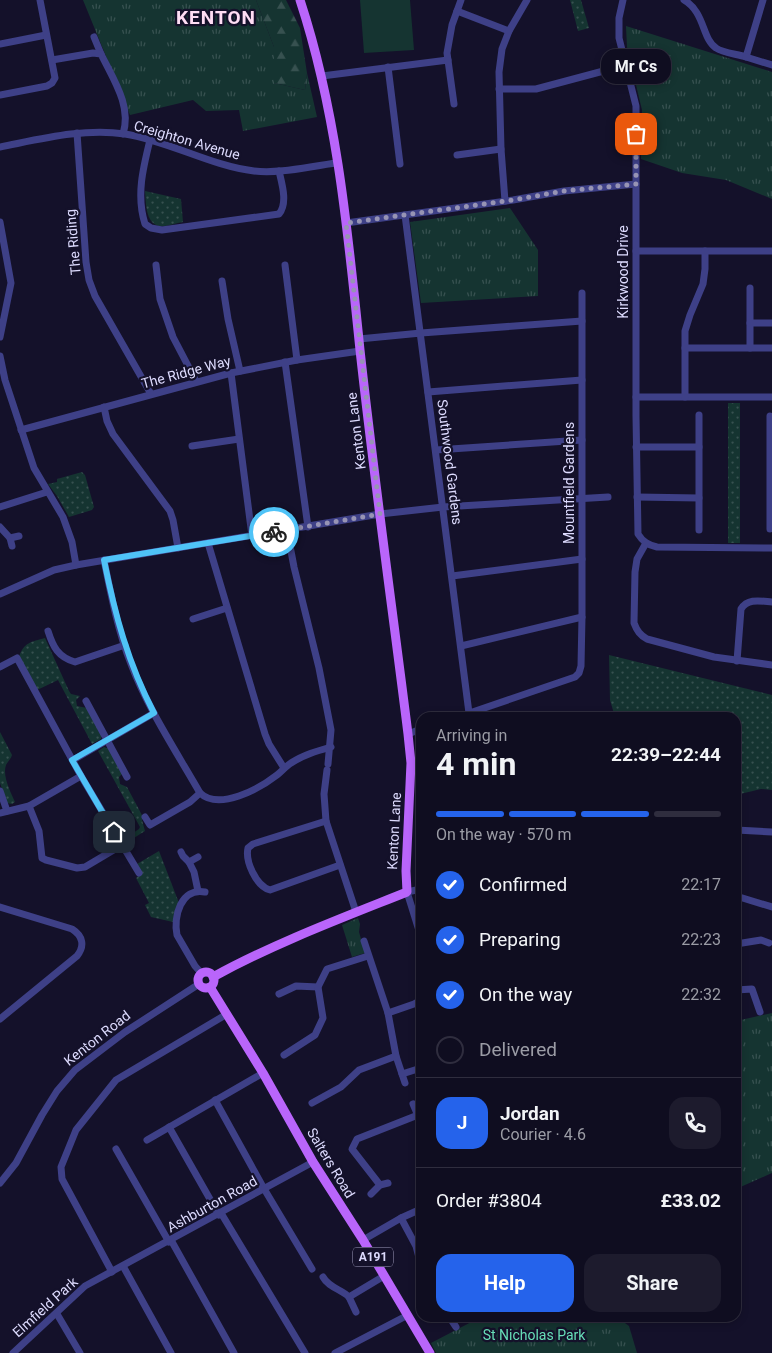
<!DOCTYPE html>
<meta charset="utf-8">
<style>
:root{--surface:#0f0d20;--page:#1d1b2d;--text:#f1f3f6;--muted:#9b9ca5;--line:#2f2d3e;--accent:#2563eb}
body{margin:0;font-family:Roboto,sans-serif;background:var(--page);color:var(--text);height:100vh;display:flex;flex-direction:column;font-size:19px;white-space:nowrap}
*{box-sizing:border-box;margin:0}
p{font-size:16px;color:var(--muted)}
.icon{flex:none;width:28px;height:28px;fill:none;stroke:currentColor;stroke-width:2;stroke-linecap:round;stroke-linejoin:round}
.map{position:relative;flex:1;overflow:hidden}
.panel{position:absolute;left:416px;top:712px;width:325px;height:610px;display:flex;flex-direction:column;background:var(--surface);border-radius:15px;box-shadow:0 2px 8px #0003,0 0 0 1px var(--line)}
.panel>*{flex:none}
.pin{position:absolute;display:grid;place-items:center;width:42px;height:42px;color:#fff;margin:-21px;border-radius:10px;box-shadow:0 2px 8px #0006}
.courier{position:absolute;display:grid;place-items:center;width:50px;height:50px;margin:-25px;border:4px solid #4fc3f7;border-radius:50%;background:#fff;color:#222;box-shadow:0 1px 6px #0007}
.bubble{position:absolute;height:35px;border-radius:15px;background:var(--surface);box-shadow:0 2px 8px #0003,0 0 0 1px var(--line);font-size:16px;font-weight:700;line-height:35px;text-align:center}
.summary em{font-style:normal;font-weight:700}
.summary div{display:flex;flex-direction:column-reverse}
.summary{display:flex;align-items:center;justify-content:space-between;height:85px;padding:0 20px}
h1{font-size:32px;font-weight:700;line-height:38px}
.bar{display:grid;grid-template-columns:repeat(4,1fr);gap:8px 5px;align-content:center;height:60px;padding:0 20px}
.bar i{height:6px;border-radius:4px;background:var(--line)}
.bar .on{background:var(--accent)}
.bar p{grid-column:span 4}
.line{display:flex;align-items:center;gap:12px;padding:0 20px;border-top:1px solid var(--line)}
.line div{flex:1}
.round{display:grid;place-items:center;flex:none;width:52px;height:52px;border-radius:15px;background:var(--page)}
ol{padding:0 20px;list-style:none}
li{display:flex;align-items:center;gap:15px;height:55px}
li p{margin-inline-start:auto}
li .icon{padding:5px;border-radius:50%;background:var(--accent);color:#fff;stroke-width:4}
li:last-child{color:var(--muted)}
li i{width:28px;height:28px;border:2px solid var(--line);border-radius:50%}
.button{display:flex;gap:10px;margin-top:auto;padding:10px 20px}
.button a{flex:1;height:58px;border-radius:15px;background:var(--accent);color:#fff;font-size:20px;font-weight:700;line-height:58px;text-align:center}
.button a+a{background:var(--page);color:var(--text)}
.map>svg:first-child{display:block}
.grass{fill:url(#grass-dots)}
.forest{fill:url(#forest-firs)}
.park{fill:url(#park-tufts)}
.pitch{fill:#153431}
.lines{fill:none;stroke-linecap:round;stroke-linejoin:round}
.minor{stroke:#3e4087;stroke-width:7}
.major{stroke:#b965fb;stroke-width:9}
.done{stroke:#9794b4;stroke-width:5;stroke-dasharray:0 9}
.route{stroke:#4fc3f7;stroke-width:6}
.labels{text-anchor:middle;stroke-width:4.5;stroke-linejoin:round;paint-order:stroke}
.shield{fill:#14112a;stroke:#a19ebe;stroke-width:1}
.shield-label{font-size:12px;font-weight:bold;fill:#dddbfe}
.street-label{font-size:14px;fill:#dddbfe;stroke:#14112a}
.park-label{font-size:14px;fill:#67deb8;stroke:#14112a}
.district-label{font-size:19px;font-weight:bold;letter-spacing:1px;fill:#feddf4;stroke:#14112a}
</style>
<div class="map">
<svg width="772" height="1353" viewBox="0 0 772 1353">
<defs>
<pattern id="grass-dots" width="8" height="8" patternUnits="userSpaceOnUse" patternTransform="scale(1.25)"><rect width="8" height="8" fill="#153431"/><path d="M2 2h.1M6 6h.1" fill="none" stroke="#375150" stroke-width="1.8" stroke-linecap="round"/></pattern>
<pattern id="forest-firs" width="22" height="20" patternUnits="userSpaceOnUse" patternTransform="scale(1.25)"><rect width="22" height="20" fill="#153431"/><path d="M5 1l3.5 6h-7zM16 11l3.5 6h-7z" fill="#375150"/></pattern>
<pattern id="park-tufts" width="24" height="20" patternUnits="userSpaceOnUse" patternTransform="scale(1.25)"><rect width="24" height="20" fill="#153431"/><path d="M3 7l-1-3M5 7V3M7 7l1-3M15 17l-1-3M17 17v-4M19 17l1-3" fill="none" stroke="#375150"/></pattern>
</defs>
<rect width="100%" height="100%" fill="#14112a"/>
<g class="grass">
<polygon points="570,0 581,0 589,28 578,31"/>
<path d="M145 191 181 199 183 222C176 223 166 227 159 226 145 223 146 201 145 191Z"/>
<rect x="728" y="403" width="12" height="140"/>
<polygon points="82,472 85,475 94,507 92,510 69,517 57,496 48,484 57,482 57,479"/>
<path d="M45 638 69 691 71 694 80 696 76 700 77 706 87 708 101 735V739L92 744 58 680 35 691 19 657C24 642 31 642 45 638Z"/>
<polygon points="609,655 772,695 772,790 761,789 736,795 736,718 615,717 610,700"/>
<path d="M0 732 12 755C11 759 8 761 6 765 2 776 11 793 15 802L12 804 7 803 0 783Z"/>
<polygon points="104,747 109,749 122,774 119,777 120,784 127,787 143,817 142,820 145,831 129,841 127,837 139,829 140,827 98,751"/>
<polygon points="159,851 179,903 173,922 151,917 145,905 149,903 136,878 142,874 137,864"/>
</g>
<polygon class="forest" points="256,0 286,0 300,28 307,73 305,90 274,83 274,47"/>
<g class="park">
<polygon points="83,0 256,0 274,47 274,83 305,90 307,73 317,117 243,131 239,110 206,111 193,100 130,115"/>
<polygon points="626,26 772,72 772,199 726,180 682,173 641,159 642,110 627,47"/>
<polygon points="510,208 538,250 538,296 421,303 410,222"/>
<polygon points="358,918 360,924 359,932 365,953 352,957 342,925"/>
<polygon points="772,1013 772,1173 736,1189 736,1021"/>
<polygon points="479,1318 618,1318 629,1326 637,1353 436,1353 431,1343"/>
</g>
<polygon class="pitch" points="360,0 410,0 414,50 364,53"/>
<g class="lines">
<g class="minor">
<path d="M623 0 619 18V38L636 106V416L638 534C643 542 648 545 657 547L772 548"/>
<path d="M684 0C705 12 702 39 716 48 723 53 737 54 746 57L763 0"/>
<polyline points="457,11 509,31"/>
<polyline points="94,37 101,54"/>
<polyline points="0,44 46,35"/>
<polyline points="746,57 772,65"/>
<path d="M52 60 93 53 101 54C113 79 132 106 123 134"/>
<polyline points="388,67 400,164"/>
<polyline points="322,76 448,60"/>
<polyline points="499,89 536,89 626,65"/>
<polyline points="0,95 47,86 52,83 55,78 40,0"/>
<polyline points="454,104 447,53 452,25 461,0"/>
<polyline points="77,133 86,262 89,280 95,296 151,394"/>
<path d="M150 140C143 168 136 196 145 224L151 228 162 230 279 214C288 203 282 184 279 171"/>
<path d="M0 147C41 139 83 128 125 134 169 141 211 166 254 171 281 174 310 166 337 163"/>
<polyline points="457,155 501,149"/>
<polyline points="505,201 501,149 499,72 502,49 509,31 527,0"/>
<polyline points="405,215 469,713"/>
<polyline points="0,222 11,283 0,337"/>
<polyline points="346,223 513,200 564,191 636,184"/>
<polyline points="636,251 772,251"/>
<polyline points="156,265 160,299 173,337 196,381"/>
<polyline points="285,265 297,360"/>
<polyline points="222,281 228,319 240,371"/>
<polyline points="750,288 750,348"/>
<polyline points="750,323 772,323"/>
<polyline points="359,339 421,333 582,321"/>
<polyline points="685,348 772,348"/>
<polyline points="0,356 5,380 34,468 63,517 72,542 76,565"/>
<polyline points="285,362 308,527"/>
<polyline points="231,373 252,536"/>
<polyline points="428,392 582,380"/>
<polyline points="636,397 772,397"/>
<polyline points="685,397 685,331 690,315 703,284 705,269 705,251"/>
<polyline points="104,407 107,421 113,434 170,511 173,520 178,548"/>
<polyline points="21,430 231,373 297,360 360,351"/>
<polyline points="192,446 239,439"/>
<polyline points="636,447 699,447"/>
<polyline points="436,450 582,440"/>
<polyline points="637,497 699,498"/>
<polyline points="0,507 47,492"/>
<polyline points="0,527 10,538"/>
<polyline points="770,529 770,416"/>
<polyline points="287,530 294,567 319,668 331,730 328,764"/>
<polyline points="699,530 699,415"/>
<polyline points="208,543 265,734 269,744 284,768"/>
<path d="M646 543 637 559 635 572 634 623C637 631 640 635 647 639L714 657 772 665"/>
<polyline points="12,546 10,538 19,536"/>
<path d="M104 560C111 595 118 631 131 664 148 709 176 751 200 793"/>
<polyline points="452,576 582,559"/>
<polyline points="0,594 54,570 76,565 380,514 443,507 608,497"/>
<polyline points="193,619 227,608"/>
<path d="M48 631C53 647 58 657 75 662L125 645"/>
<polyline points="461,646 582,617"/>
<path d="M737 661 741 609C748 598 760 601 772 602"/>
<polyline points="0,667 17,658 81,776 139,873"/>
<polyline points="86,701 127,777"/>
<polyline points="455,718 575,677 579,673 581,666 582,617 582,293"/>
<polyline points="408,734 421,729"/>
<polyline points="73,760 154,713"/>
<polyline points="327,770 324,794 326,821 356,912"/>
<polyline points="0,791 7,811"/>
<polyline points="29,806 39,831 42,858 46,860 77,868 85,867 122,845"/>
<polyline points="0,813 29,806 81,776"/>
<path d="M145 817 150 825 190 802 200 793C219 811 259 789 277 775 282 771 286 766 291 763 303 755 317 751 331 747"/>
<path d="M326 821 253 844 248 848C245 861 256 886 270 890L340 865"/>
<polyline points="736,830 772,832"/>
<polyline points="181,852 183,856 189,862 198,857"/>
<polyline points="189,862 194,872 198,891"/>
<polyline points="421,889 407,892 421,937"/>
<polyline points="736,896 772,907"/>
<path d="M0 907 72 929C83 936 85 946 77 956L0 1019"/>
<polyline points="364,941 388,1013 396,1056 405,1083"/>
<polyline points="736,944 761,940 769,943"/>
<path d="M202 974 195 966 177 935C173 917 181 887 205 892"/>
<polyline points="736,990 752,989 760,1012"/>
<polyline points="279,994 296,986 318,987"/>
<polyline points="388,1013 414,1004 421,1000"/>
<polyline points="284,1055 315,1035 323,1018 318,987 327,969 368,956"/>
<polyline points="402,1074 421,1068"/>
<polyline points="215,1100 263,1187 312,1269"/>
<polyline points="312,1103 341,1087 359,1070 396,1056"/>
<polyline points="413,1104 421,1123"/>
<polyline points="169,1127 219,1215"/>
<polyline points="147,1140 263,1073"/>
<polyline points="116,1149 169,1242"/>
<polyline points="0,1183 16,1163 42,1115 57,1091 75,1070 125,1032 199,984"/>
<polyline points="380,1185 352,1149 357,1139 418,1115"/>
<polyline points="371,1194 380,1185 388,1183"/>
<polyline points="221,1213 305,1353"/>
<polyline points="401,1218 416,1246 421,1265"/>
<polyline points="171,1240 234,1353"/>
<polyline points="363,1240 401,1218 421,1209"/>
<polyline points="123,1266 171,1353"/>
<polyline points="112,1272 62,1179 61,1167 76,1130 116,1080 227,1014"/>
<path d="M323 1277C329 1288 341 1289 349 1297L384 1276"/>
<polyline points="349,1297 356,1312"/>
<polyline points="57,1314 80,1353"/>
<polyline points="450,1318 456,1327"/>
<polyline points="13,1353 85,1286 313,1162"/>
<polyline points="335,1353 408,1315"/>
</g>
<g class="major">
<circle cx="206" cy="980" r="8"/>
<path d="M213 977C275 943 342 918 407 892L406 871 411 763 408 734C392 606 374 478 360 350 348 233 337 112 300 0"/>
<polyline points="210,987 263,1073 313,1162 363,1240 430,1353"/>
</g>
</g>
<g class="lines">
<polyline class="done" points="274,532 380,514 346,223 513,200 564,191 636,184 636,134"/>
<path class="route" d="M114 832 72 760 154 713C128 663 115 615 104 560L274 532"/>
</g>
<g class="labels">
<rect class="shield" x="353" y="1247.5" width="40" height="19" rx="4"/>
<g class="shield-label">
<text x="373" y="1261">A191</text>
</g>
<g class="street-label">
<text transform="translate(187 140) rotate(16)" y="5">Creighton Avenue</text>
<text transform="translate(73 242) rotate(-95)" y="5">The Riding</text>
<text transform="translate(623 272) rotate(-90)" y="5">Kirkwood Drive</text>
<text transform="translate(186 372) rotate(-15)" y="5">The Ridge Way</text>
<text transform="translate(356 431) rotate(-97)" y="5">Kenton Lane</text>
<text transform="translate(450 462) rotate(83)" y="5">Southwood Gardens</text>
<text transform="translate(569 483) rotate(-90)" y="5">Mountfield Gardens</text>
<text transform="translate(394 831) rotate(-87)" y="5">Kenton Lane</text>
<text transform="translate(97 1038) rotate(-38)" y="5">Kenton Road</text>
<text transform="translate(331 1163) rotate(59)" y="5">Salters Road</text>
<text transform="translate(212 1204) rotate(-29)" y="5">Ashburton Road</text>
<text transform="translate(45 1307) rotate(-42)" y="5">Elmfield Park</text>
</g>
<g class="park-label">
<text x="534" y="1340">St Nicholas Park</text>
</g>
<g class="district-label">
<text x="216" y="24">KENTON</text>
</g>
</g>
</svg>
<div class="pin" style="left:636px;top:134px;background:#ea580c"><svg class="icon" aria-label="bag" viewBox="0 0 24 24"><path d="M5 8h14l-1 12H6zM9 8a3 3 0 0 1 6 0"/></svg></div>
<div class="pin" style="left:114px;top:832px;background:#1f2937"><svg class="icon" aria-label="home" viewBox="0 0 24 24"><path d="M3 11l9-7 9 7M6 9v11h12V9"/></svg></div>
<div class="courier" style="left:274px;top:532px"><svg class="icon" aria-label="bike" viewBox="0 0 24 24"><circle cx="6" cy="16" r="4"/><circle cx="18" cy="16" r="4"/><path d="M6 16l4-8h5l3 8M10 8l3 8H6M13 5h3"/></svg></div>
<div class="bubble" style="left:601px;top:49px;width:70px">Mr Cs</div>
<section class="panel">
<div class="summary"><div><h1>4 min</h1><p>Arriving in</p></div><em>22:39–22:44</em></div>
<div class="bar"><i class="on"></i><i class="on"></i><i class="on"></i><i></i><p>On the way · 570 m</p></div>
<ol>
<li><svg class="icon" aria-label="check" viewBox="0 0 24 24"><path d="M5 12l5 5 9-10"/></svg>Confirmed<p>22:17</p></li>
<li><svg class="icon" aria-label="check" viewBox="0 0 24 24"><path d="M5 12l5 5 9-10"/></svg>Preparing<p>22:23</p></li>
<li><svg class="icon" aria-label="check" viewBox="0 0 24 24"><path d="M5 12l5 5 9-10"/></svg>On the way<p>22:32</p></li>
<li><i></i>Delivered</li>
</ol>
<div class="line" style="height:90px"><b class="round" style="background:var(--accent);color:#fff">J</b><div><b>Jordan</b><p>Courier · 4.6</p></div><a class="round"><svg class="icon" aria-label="phone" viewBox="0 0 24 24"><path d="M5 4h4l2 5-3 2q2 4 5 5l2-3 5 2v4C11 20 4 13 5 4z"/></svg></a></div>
<div class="line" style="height:65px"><div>Order #3804</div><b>£33.02</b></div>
<div class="button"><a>Help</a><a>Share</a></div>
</section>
</div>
